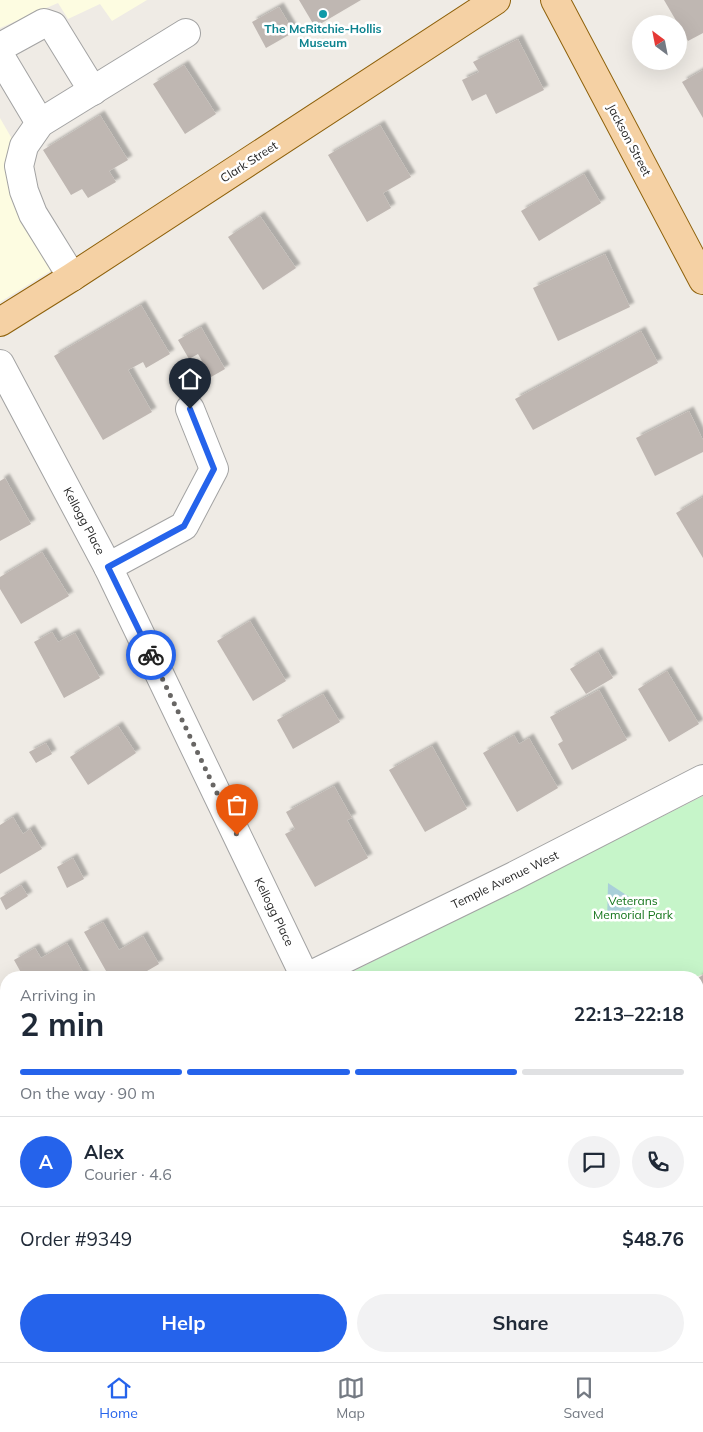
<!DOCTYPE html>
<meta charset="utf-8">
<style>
:root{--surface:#fff;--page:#f2f2f3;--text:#1f2937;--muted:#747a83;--line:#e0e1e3;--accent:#2563eb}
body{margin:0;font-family:Mulish,sans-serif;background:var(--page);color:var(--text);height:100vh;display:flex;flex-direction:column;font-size:19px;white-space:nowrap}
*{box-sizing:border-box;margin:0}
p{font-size:16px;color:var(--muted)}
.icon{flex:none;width:28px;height:28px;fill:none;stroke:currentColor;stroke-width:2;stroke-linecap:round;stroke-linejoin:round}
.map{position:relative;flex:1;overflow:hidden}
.drawer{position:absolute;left:0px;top:971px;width:704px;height:391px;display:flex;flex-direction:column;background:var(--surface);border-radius:20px 20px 0 0;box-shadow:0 5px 20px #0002}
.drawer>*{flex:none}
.needle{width:32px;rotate:328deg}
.buttons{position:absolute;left:632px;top:15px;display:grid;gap:10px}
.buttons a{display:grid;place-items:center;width:55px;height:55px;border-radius:50%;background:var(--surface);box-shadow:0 5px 20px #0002;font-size:25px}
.pin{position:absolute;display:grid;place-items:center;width:42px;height:42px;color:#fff;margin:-51px -21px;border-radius:50% 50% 50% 0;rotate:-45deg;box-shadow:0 0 5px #0007}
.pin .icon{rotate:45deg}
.courier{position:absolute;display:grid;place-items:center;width:50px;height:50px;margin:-25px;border:4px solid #2563eb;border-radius:50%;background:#fff;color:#222;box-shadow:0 1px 6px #0007}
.head em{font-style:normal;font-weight:700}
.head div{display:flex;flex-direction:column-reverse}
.head{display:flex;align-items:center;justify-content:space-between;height:85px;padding:0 20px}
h1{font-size:32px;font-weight:700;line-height:38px}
.bar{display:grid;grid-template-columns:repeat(4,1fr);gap:8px 5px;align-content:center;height:60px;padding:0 20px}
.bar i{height:6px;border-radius:4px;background:var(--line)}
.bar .selected{background:var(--accent)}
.bar p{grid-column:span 4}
.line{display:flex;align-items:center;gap:12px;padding:0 20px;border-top:1px solid var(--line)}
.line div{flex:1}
.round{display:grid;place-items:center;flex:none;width:52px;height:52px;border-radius:26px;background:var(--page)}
.button{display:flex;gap:10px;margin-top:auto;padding:10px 20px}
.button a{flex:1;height:58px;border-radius:30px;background:var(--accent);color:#fff;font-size:20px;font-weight:700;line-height:58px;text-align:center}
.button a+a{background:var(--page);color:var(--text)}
.dock{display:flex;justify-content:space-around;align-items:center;height:70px;border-top:1px solid var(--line);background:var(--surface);font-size:14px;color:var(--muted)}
.dock a{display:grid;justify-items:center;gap:2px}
.dock .selected{color:var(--accent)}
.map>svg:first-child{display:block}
.education{fill:#fdfce1}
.park{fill:#c6f5c9}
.water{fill:#a9cfd9}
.building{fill:#bfb7b2;filter:url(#shadow)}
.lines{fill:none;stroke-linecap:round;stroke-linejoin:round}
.minor-casing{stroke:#a3a3a3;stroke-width:30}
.major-casing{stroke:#8e610b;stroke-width:30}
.minor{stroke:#fff;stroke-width:28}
.major{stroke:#f5d1a4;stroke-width:28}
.done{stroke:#686664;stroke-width:5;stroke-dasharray:0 9}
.route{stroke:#2563eb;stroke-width:6}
.culture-dot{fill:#0f9aa8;stroke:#fff;stroke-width:2}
.labels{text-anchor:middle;stroke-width:5;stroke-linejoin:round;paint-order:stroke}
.culture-label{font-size:12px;font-weight:bold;fill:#0d838f;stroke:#fff}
.street-label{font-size:12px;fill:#1f1f1f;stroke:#fff}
.park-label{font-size:12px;fill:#14751b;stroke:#fff}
</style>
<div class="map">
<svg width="703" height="1362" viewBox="0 0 703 1362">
<defs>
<filter id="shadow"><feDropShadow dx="4.5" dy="-4.5" stdDeviation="1" flood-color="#0004"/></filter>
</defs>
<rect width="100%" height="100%" fill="#efebe5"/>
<g class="education">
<polygon points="0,0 147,0 112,21 100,4 68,19 58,3 0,28"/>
<polygon points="0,118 15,144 52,270 0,302"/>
</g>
<polygon class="park" points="703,796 703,974 696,977 340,978"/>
<polygon class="water" points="608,883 640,904 607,922"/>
<g class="building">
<polygon points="299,0 361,0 315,27"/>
<polygon points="664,0 703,0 703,33 688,41"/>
<polygon points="279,7 294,32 266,48 252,22"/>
<polygon points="518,39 544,90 496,114 486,94 472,101 462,80 479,72 473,62"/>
<polygon points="184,65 216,114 185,134 153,84"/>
<polygon points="703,70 703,118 682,82"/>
<polygon points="100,115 128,160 109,171 116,182 88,198 82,189 71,195 43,150"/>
<polygon points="380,125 411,177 383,193 391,208 367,222 328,155"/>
<polygon points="584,174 601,203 539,241 521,211"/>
<polygon points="260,216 296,268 263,290 228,237"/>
<polygon points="605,254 630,307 558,341 533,288"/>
<polygon points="141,305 170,354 146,368 143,362 128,370 152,412 103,440 54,356"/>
<polygon points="201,327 225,369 211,377 198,354 189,359 178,340"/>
<polygon points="641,331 658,363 533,430 515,399"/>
<polygon points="689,411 703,440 703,452 655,476 636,438"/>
<polygon points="5,478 31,524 0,541 0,481"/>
<polygon points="703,497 703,558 676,513"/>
<polygon points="42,552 69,596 21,624 0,589 0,577"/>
<polygon points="250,621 286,681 253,701 217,641"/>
<polygon points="52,632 58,642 75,633 100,678 64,698 34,642"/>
<polygon points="598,652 613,678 586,694 570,669"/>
<polygon points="667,671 699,724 669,742 638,689"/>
<polygon points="599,690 627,740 572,770 558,744 563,741 550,717"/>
<polygon points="323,694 340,722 293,749 277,720"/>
<polygon points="118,726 136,753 88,785 70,757"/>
<polygon points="514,735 519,744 529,738 558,788 517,812 483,753"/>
<polygon points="46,743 52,754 36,763 29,752"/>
<polygon points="432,746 467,809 425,832 389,770"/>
<polygon points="334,786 352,818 347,820 368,858 315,887 285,834 295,829 286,812"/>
<polygon points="13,817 23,834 30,829 42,849 0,874 0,825"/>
<polygon points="73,858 84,879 67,888 57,867"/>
<polygon points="21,885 28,896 6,910 0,898"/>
<polygon points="103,922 119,950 143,936 159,964 135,978 110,978 84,932"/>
<polygon points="67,943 86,978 24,978 14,960 35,948 41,958"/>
<polygon points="703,975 703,1075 698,1064 698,978"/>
<polygon points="0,1267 6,1277 6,1282 0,1285"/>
<polygon points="6,1294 6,1332 0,1323 0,1298"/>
<polygon points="312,1356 325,1356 315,1362"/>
<polygon points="686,1356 689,1362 676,1362"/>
</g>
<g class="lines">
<g class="minor-casing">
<g id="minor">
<polyline points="0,52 2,46 44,23 53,26 93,91"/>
<polyline points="0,56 40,123"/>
<polyline points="72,277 33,214 24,191 19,166 24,146 40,123 186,33"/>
<polyline points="0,364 108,567 305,977"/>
<polyline points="108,567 184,526 214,469 190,409"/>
<polyline points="305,978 514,876 703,779"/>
<polyline points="0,1023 6,1034"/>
<polyline points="698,1117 703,1121"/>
<polyline points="0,1127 6,1123"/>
<polyline points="698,1173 703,1170"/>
<polyline points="204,1356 207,1362"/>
</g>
</g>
<g class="major-casing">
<g id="major">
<polyline points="555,0 703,280"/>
<polyline points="0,322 72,277 496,0"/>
</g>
</g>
<use href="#minor" class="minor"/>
<use href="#major" class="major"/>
</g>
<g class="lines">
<polyline class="done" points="151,655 237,835"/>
<polyline class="route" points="151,655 108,567 184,526 214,469 190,409"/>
</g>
<circle class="culture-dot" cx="323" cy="14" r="5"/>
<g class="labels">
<g class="culture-label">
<text x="323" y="33">The McRitchie-Hollis<tspan x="323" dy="14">Museum</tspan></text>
</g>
<g class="street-label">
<text transform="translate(629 140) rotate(62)" y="4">Jackson Street</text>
<text transform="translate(249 162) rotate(-33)" y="4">Clark Street</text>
<text transform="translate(84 521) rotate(62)" y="4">Kellogg Place</text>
<text transform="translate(505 880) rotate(-26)" y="4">Temple Avenue West</text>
<text transform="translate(274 912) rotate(64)" y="4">Kellogg Place</text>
</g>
<g class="park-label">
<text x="633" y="905">Veterans<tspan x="633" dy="14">Memorial Park</tspan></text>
</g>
</g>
</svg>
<div class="buttons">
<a><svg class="needle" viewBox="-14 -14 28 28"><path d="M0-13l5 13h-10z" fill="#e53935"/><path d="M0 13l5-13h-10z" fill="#747a83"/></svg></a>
</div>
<div class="pin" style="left:237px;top:835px;background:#ea580c"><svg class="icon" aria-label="bag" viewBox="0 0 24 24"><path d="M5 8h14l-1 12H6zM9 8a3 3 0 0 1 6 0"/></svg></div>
<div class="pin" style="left:190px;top:409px;background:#1f2937"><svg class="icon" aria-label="home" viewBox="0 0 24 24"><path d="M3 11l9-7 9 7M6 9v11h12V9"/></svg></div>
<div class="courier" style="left:151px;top:655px"><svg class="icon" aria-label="bike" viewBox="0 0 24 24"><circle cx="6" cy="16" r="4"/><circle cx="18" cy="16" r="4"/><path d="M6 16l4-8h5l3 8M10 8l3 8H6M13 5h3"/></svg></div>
<section class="drawer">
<div class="head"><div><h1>2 min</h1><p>Arriving in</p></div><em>22:13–22:18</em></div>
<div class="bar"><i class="selected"></i><i class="selected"></i><i class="selected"></i><i></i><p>On the way · 90 m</p></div>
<div class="line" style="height:90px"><b class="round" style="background:var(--accent);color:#fff">A</b><div><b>Alex</b><p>Courier · 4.6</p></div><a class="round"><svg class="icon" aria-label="chat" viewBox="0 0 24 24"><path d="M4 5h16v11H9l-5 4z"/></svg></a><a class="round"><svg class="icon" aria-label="phone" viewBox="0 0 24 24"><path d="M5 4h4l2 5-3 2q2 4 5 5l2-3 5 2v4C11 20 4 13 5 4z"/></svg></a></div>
<div class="line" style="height:65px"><div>Order #9349</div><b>$48.76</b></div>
<div class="button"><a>Help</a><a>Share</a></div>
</section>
</div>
<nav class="dock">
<a class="selected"><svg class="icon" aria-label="home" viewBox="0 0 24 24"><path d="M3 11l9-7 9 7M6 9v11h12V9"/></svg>Home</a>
<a><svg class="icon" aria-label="map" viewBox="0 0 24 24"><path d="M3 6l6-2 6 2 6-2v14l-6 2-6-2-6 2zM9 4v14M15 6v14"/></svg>Map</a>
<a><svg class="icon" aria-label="saved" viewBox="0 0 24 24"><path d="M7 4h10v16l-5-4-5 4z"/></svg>Saved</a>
</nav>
